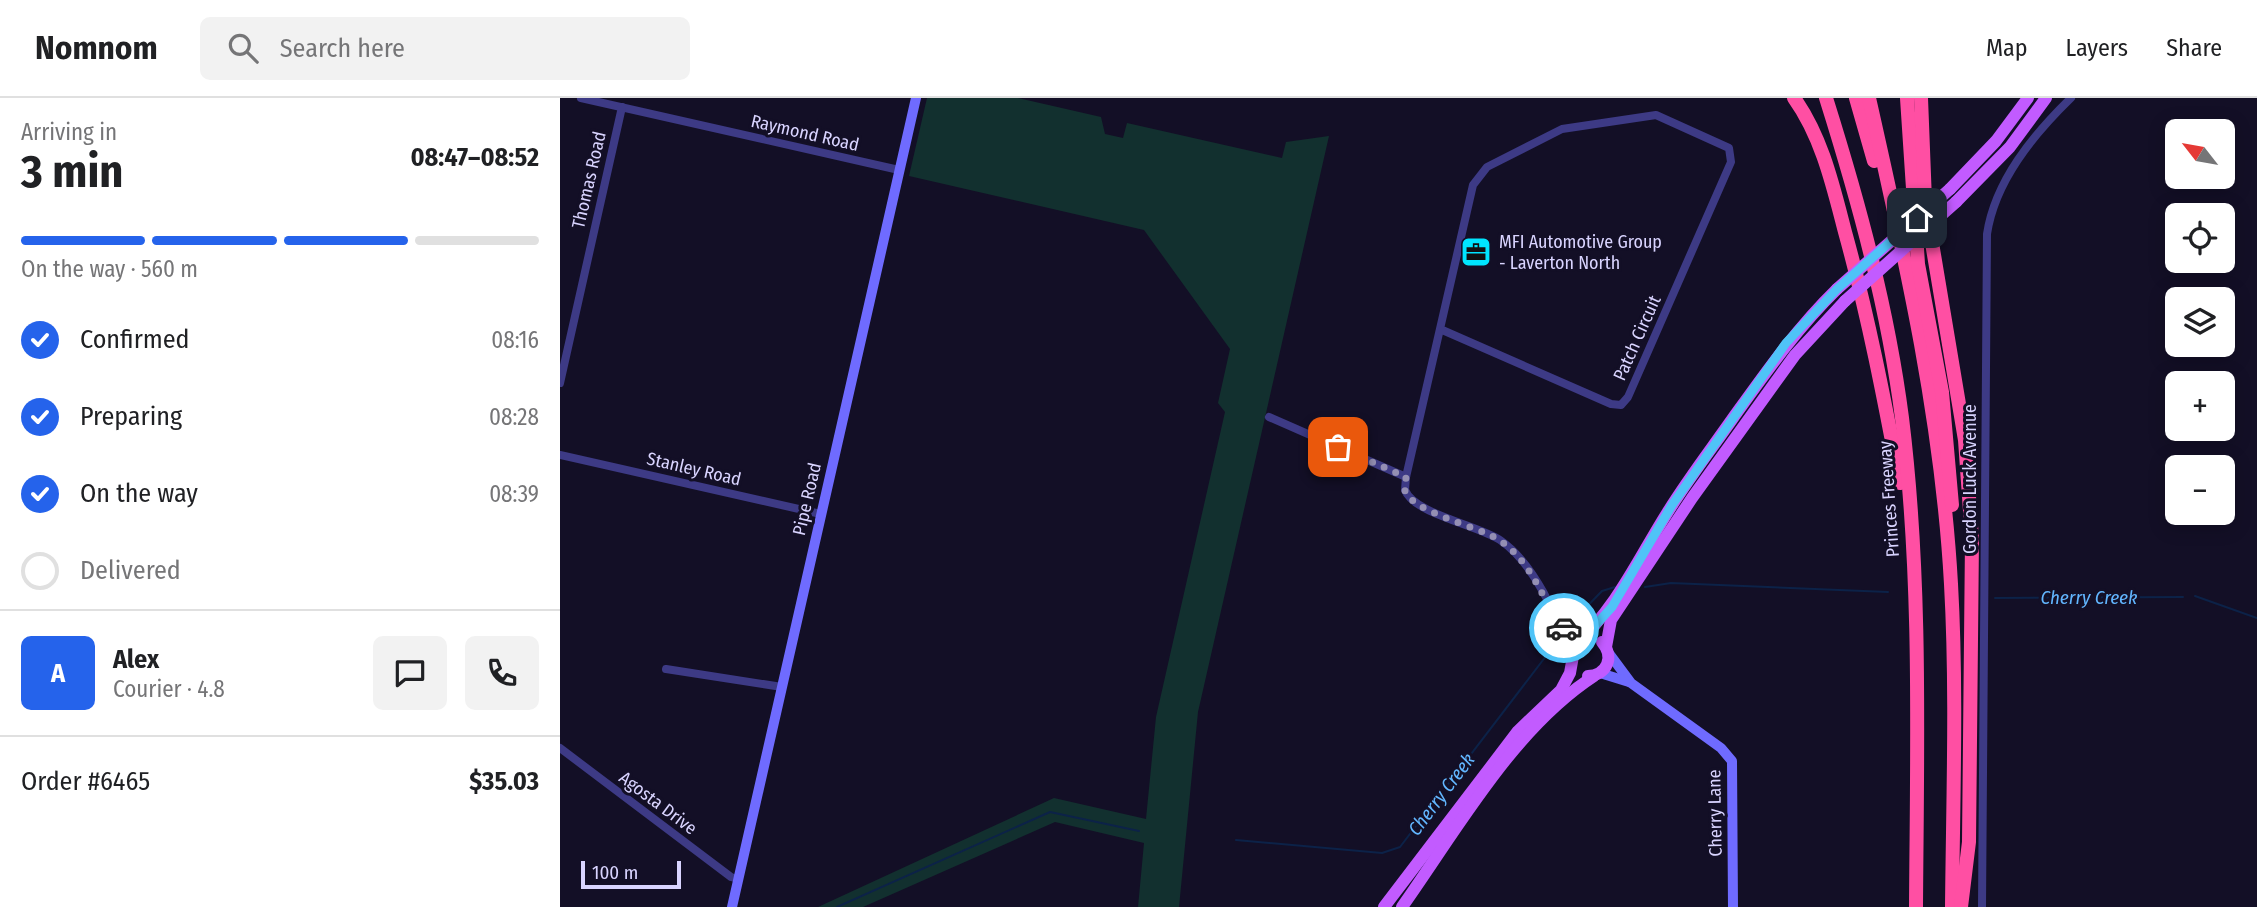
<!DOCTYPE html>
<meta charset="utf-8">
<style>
:root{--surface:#fff;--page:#f2f2f2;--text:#202124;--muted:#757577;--line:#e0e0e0;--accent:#2563eb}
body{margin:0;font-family:"Fira Sans Condensed",sans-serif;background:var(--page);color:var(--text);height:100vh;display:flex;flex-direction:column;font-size:26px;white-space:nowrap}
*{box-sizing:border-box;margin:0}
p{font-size:23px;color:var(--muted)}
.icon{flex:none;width:38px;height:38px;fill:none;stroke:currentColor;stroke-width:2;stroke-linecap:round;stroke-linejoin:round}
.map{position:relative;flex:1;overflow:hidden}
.side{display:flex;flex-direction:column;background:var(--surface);width:560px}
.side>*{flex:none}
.needle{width:46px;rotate:301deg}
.controls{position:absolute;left:1605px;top:21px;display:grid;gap:14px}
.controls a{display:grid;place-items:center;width:70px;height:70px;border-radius:10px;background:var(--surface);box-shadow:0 4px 18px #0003;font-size:35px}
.scale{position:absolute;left:21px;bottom:18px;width:100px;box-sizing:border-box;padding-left:7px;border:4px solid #d9d4ff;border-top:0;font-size:19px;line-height:24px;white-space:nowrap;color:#d9d4ff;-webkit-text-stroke:5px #130f26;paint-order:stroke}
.pin{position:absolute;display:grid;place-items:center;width:60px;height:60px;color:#fff;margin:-30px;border-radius:14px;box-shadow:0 4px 10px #0006}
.courier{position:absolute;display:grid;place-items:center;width:70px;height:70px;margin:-35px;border:5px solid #4fc3f7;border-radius:50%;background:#fff;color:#222;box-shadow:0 2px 9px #0007}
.summary em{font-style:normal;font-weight:700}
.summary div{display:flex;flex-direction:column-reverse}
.summary{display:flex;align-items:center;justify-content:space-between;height:119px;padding:0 21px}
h1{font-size:46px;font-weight:700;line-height:52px}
.bar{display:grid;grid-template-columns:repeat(4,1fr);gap:10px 7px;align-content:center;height:84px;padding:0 21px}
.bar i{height:9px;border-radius:5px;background:var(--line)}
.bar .on{background:var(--accent)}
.bar p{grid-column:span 4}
.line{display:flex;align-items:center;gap:18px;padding:0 21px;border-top:2px solid var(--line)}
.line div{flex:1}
.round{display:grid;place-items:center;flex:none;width:74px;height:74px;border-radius:10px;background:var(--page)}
ol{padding:0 21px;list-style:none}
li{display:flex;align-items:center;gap:21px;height:77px}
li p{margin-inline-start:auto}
li .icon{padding:7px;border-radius:50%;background:var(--accent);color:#fff;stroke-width:4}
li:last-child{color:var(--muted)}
li i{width:38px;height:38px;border:4px solid var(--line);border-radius:50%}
header{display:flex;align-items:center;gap:42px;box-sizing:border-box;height:98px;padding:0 35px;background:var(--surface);border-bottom:2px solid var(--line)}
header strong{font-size:33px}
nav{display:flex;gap:38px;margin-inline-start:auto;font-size:24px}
.search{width:490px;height:63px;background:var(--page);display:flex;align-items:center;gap:18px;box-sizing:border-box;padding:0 24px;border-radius:10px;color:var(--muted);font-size:26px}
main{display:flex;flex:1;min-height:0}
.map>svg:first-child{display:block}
.green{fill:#12302f}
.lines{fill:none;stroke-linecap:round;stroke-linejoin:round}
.stream{stroke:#0c2248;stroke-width:2}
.street{stroke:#3d3a85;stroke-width:8}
.secondary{stroke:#6f6bff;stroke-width:10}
.primary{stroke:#c25bff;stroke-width:12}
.highway{stroke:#ff4fa3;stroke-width:14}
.primary-bridge{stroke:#c25bff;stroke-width:12}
.done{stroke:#948fb3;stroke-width:7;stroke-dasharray:0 12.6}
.route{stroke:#4fc3f7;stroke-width:9}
.labels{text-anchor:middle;stroke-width:6;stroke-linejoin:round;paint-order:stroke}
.street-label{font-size:18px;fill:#d9d4ff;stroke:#130f26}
.poi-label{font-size:18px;fill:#d9d4ff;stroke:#130f26;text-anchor:start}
.water-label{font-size:19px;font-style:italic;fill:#62b6ff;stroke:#130f26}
</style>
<header>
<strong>Nomnom</strong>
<div class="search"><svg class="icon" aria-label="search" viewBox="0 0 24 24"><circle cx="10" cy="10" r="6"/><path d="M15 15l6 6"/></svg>Search here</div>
<nav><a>Map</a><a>Layers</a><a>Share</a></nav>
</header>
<main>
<section class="side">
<div class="summary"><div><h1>3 min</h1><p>Arriving in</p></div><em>08:47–08:52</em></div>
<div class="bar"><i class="on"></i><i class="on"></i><i class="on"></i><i></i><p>On the way · 560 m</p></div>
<ol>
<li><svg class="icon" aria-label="check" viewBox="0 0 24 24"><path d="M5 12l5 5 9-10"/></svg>Confirmed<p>08:16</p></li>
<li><svg class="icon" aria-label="check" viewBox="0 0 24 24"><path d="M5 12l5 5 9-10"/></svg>Preparing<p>08:28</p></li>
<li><svg class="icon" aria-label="check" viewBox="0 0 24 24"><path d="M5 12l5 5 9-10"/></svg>On the way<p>08:39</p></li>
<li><i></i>Delivered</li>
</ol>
<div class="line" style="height:126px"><b class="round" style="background:var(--accent);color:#fff">A</b><div><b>Alex</b><p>Courier · 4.8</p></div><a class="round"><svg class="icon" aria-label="chat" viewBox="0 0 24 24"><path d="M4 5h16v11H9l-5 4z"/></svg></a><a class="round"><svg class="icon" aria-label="phone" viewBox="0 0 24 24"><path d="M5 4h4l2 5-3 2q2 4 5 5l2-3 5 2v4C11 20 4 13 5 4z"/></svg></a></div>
<div class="line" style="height:91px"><div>Order #6465</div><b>$35.03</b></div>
</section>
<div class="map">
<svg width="1697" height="809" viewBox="0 0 1697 809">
<rect width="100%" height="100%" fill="#130f26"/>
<polygon class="green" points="367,0 458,0 541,19 545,36 563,40 567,25 722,60 726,44 769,38 638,614 619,809 578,809 584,745 495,724 303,809 258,809 494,700 586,721 596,619 665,314 658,305 670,251 584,132 349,78"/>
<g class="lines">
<g class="stream">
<polyline points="1085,489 1111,485 1328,494"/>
<polyline points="1635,498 1697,520"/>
<polyline points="1435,500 1623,499"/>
<polyline points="1011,525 1042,493 1055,489"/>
<polyline points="676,742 822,755 840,749 996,545"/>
<polyline points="277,809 490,714 579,733"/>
</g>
<g class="street">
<polyline points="21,0 339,72"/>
<path d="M880 231 1051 306 1061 307 1068 299 1171 64 1169 50 1096 17 1002 31 927 69 913 87 846 379 845 392C854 416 918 427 940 442 975 466 997 519 1011 557"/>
<polyline points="0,285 62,9"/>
<polyline points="709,319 846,379"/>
<polyline points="0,357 261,416"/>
<polyline points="1000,527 1022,542"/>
<polyline points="106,571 222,589"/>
<polyline points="0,650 171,779 178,781"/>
<path d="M1422 809 1427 136C1435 83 1473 37 1511 0"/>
</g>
<g class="secondary">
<polyline points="1048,554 1071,585 1161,650 1172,663 1173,809"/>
<polyline points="1040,575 1069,584"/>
<polyline points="172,809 356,0"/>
</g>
<g class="primary">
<polyline points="1390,91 1436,43 1468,0"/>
<polyline points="1396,104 1450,49 1486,0"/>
<polyline points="1046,549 1051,522 1132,400 1235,257 1285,203"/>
<path d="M1028 578C1047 577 1055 559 1042 544"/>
<path d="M824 809 958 633 1001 592 1010 575 1015 547C1057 510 1079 459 1109 412 1129 380 1152 350 1173 320 1206 274 1237 230 1277 191"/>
<path d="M842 809C898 730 953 631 1034 578"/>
</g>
<g class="highway">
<path d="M1234 0C1262 39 1273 88 1285 134 1308 217 1324 300 1340 385"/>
<path d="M1266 0C1299 105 1328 211 1342 320 1362 482 1357 647 1356 809"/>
<polyline points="1296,0 1314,63"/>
<path d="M1309 0C1345 160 1382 322 1391 486 1397 593 1393 701 1392 809"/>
<polyline points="1347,0 1358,166 1382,294 1392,407"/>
<polyline points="1361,0 1365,103 1405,342 1412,441 1409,744 1401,809"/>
</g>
<g class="primary-bridge">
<polyline points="1277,191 1390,91"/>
<polyline points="1285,203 1396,104"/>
</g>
</g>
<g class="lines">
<path class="done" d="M778 349 846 379 845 393C854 415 918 428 939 442 968 460 982 497 998 525L1004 530"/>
<polyline class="route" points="1004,530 1022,542 1052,509 1112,407 1226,245 1277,191 1357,120"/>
</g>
<defs>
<g id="office-square" transform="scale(1.575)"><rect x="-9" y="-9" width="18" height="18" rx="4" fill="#00e5ff" stroke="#130f26"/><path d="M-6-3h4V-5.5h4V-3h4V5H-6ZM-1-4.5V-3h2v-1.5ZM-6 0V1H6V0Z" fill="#111"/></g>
</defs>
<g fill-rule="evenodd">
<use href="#office-square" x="916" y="154"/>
</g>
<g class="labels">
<g class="street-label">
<text transform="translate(245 35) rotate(13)" y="6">Raymond Road</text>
<text transform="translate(29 82) rotate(-77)" y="6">Thomas Road</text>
<text transform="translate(1077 240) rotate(-66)" y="6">Patch Circuit</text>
<text transform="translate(134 371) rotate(13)" y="6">Stanley Road</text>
<text transform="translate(1410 381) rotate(-90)" y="6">Gordon Luck Avenue</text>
<text transform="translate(247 401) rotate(-77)" y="6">Pipe Road</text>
<text transform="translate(1329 401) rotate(-94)" y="6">Princes Freeway</text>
<text transform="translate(98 705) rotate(37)" y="6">Agosta Drive</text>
<text transform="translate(1155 715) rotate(-91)" y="6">Cherry Lane</text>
</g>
<g class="poi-label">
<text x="939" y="150">MFI Automotive Group<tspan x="939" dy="21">- Laverton North</tspan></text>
</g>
<g class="water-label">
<text x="1529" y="506">Cherry Creek</text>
<text transform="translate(881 696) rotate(-53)" y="7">Cherry Creek</text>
</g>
</g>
</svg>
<div class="controls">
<a><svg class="needle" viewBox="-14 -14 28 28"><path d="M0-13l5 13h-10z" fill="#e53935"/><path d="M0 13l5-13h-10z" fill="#757577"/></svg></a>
<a><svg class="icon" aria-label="locate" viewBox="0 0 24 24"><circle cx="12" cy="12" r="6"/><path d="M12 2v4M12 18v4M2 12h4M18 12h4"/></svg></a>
<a><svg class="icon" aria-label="layers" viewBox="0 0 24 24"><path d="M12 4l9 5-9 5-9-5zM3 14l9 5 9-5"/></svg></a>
<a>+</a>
<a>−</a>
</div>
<div class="scale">100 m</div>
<div class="pin" style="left:778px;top:349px;background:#ea580c"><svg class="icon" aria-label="bag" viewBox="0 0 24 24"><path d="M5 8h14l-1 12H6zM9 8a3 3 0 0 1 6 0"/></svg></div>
<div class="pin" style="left:1357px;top:120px;background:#1f2937"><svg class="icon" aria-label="home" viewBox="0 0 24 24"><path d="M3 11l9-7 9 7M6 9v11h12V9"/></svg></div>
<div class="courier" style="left:1004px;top:530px"><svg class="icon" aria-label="car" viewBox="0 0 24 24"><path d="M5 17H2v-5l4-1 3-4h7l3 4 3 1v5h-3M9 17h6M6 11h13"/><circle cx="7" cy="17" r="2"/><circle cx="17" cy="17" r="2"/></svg></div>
</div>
</main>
